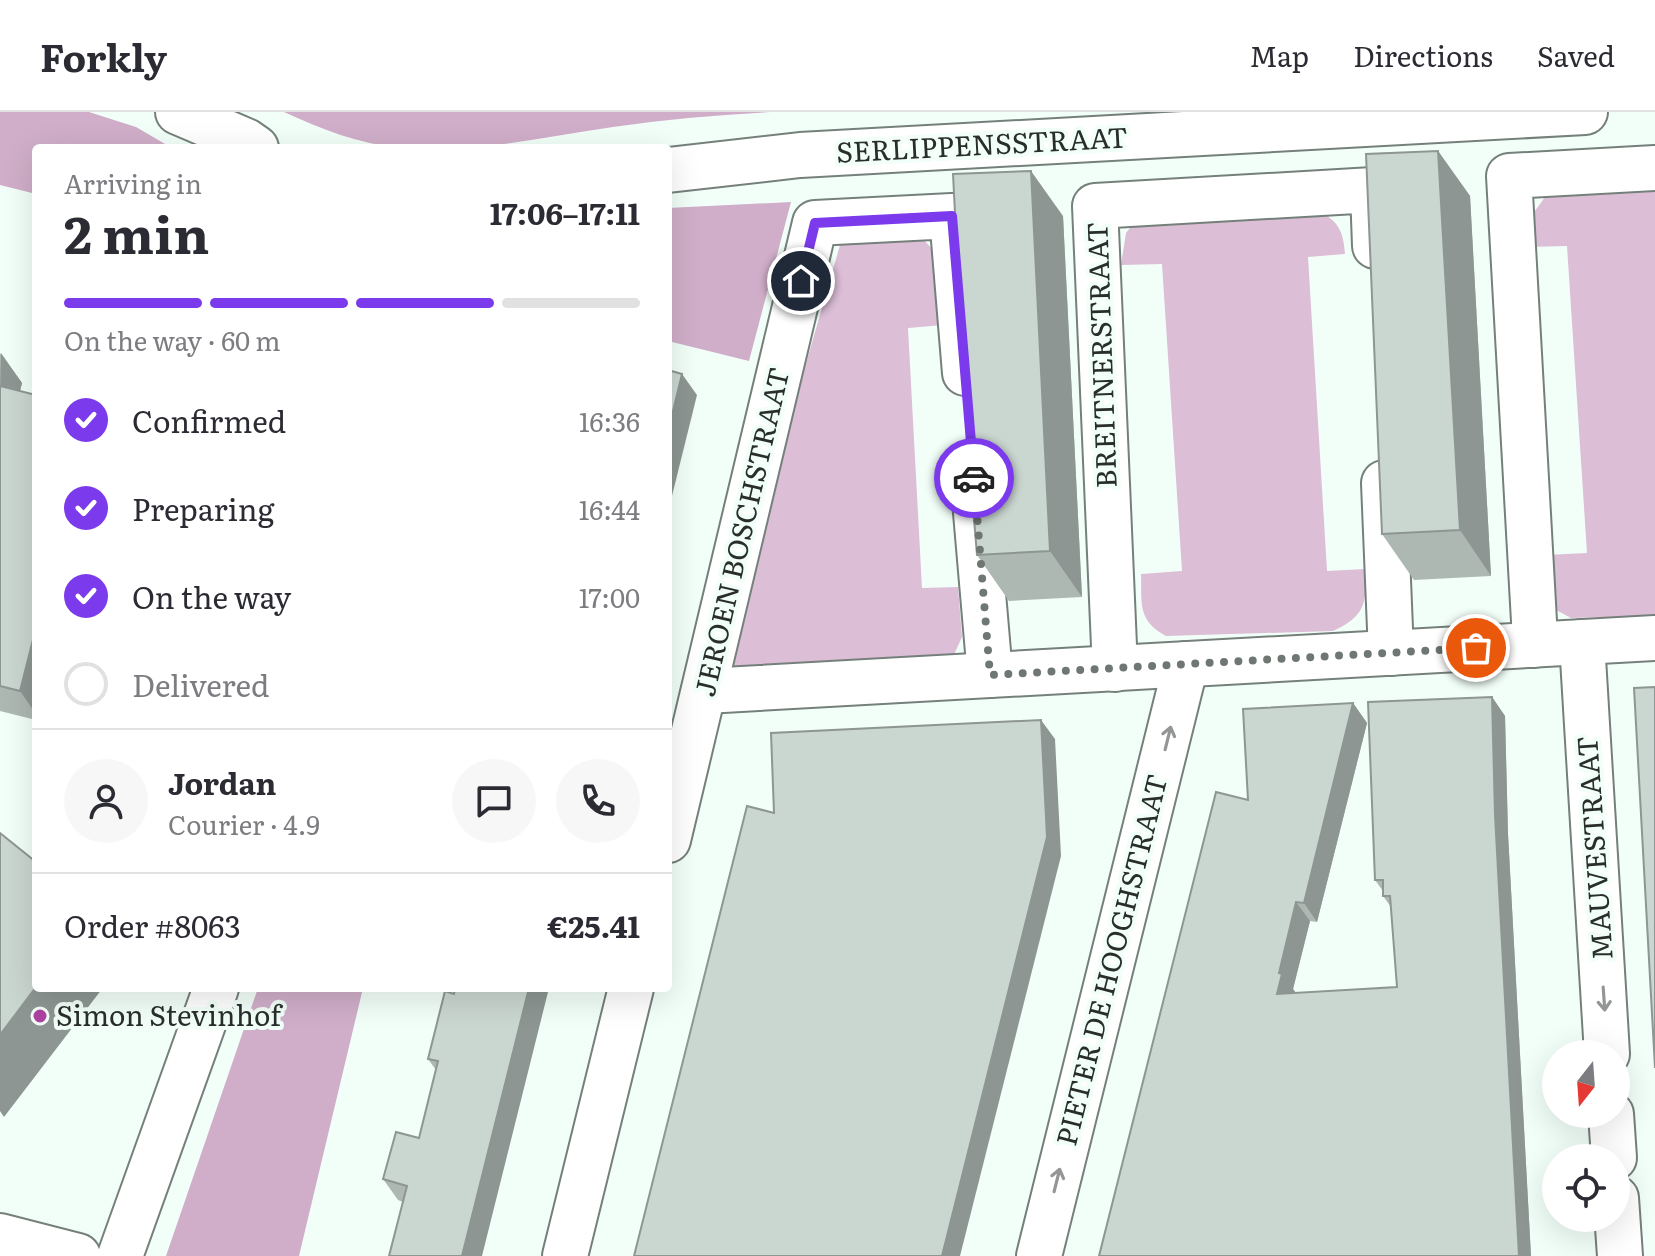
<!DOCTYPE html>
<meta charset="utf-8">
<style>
:root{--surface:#fff;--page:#f7f7f7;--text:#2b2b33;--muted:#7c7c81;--line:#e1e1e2;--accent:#7c3aed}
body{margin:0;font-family:Literata,serif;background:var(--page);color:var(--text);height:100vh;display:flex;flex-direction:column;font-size:30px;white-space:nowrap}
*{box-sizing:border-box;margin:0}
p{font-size:26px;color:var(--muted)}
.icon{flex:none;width:44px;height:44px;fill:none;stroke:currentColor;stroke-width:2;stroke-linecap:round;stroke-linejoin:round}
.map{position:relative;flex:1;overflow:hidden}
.side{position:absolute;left:32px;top:32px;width:640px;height:848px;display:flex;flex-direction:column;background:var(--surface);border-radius:8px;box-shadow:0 8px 32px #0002}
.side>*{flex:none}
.needle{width:52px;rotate:197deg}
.tools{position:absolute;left:1542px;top:928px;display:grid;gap:16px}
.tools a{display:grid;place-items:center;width:88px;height:88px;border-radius:50%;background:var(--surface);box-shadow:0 8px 32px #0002;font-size:40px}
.pin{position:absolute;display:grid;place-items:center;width:68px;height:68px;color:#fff;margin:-34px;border:4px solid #fff;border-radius:50%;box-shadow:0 2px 8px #0007}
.courier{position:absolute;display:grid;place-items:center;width:80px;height:80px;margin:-40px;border:6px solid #7c3aed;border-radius:50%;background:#fff;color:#222;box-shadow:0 2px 10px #0007}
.overview em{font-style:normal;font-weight:700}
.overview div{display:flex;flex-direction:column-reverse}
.overview{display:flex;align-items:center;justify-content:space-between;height:136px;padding:0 32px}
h1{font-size:52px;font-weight:700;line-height:60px}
.bar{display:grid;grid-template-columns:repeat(4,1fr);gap:12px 8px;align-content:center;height:96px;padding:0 32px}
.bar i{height:10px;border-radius:6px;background:var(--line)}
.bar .active{background:var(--accent)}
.bar p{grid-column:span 4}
.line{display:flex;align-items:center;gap:20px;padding:0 32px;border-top:2px solid var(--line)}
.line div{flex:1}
.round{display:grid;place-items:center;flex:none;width:84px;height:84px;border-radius:42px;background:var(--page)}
ol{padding:0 32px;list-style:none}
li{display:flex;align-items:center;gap:24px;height:88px}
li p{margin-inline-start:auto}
li .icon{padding:8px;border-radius:50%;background:var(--accent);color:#fff;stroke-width:4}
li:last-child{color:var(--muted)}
li i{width:44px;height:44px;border:4px solid var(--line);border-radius:50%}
header{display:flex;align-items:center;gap:48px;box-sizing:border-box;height:112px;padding:0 40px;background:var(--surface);border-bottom:2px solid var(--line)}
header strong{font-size:38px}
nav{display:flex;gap:44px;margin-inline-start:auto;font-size:28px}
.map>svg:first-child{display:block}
.green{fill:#dcbed7}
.forest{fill:#d0aec9}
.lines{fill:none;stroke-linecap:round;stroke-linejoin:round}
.minor-casing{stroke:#75807a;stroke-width:48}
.tertiary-casing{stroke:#75807a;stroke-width:48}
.minor{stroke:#fff;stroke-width:44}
.tertiary{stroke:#fff;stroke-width:44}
.wall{fill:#aeb8b3}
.shaded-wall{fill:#8d9692}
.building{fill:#cad6d0;stroke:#8d9692;stroke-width:2}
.oneway{stroke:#949696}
.done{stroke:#6f7773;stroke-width:8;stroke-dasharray:0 14.4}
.route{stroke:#7c3aed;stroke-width:10}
.poi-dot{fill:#ae42a2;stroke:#f2fff8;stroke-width:3}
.labels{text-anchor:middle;stroke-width:8;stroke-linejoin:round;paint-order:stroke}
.street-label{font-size:28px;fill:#292e2c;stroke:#f2fff8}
.poi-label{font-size:28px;fill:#292e2c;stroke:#f2fff8;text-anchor:start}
</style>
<header>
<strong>Forkly</strong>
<nav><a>Map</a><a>Directions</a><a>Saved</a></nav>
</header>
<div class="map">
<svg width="1655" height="1144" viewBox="0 0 1655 1144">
<rect width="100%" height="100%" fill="#f2fff8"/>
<g class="green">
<polygon points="1655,79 1655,504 1571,506 1558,499 1549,487 1546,443 1587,441 1567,134 1526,135 1532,103 1545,85"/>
<path d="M1310 95C1336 107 1343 114 1345 142L1308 145 1327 459 1365 457C1367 492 1365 504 1333 519L1166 524C1137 508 1142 492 1141 462L1182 459 1162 152 1121 153 1126 121 1140 103Z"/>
<polygon points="856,122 922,126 934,139 943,213 908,216 922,476 958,475 962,525 952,547 741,559 734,555 732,548 801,269 840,133"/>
</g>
<g class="forest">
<polygon points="0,0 89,0 136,15 172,36 36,36 36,82 0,73"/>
<path d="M284 0H771C718 3 666 7 613 15 543 25 472 42 400 36 359 32 321 17 284 0Z"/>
<polygon points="791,90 749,249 668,229 668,96"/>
<polygon points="258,876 363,876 299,1144 166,1144"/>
</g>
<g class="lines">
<g class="minor-casing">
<g id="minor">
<polyline points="1384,371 1391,541"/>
<polyline points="975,389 990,563"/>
<polyline points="1582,530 1607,942"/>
<polyline points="1533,533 1535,527 1509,64 1655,56"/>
<polyline points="1115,557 1095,94 1373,78 1375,134"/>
<polyline points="705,579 1655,526"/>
<polyline points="668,728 815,111 952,104 965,261"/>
<polyline points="1611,1002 1614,1046"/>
<polyline points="1616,1086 1620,1144"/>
<polyline points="0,1124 78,1144"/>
<polyline points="565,1144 631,876"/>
<polyline points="1039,1144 1186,552"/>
</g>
</g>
<g class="tertiary-casing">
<g id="tertiary">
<polyline points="178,0 246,29 256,36"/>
<polyline points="668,58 800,43 1585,0"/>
<polyline points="120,1144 216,876"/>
</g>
</g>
<use href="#minor" class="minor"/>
<use href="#tertiary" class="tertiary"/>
</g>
<g class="wall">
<polygon points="1438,39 1470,84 1491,464 1414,468 1382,422"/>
<polygon points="1063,104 1082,485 1009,489 977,443"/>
<polygon points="0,241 22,271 20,279 36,283 36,608 0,599"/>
<polygon points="1492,585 1505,604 1508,722 1531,1144 1099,1144 1248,688 1353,591 1367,611 1317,810 1310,809 1293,877 1296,881 1397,875 1391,795 1383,784 1383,779 1375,768"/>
<polygon points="445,879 482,1144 403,1090 398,1088 383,1067 419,1026 436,958 428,947"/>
</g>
<g class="shaded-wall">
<polygon points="1438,39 1470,84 1491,464 1460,418"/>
<polygon points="1031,59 1063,104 1082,485 1050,439"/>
<polygon points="1,241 22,271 14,302 0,281"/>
<polygon points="682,262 697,283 668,400 668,320"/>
<polygon points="36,516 36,602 20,579"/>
<polygon points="1492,585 1505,604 1508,722 1531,1144 1519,1144 1495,703"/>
<polygon points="1353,591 1367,611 1317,810 1304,791"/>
<polygon points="1041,608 1055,627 1061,744 960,1144 942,1144"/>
<polygon points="1296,790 1310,809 1293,877 1296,881 1277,882 1279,861"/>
<polygon points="36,876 102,877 4,1005 0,999 0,923"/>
<polygon points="529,876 549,876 482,1144 462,1144"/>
</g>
<g class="building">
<polygon points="1438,39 1460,418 1382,422 1366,42"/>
<polygon points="1031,59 1050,439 977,443 965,298 953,62"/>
<polygon points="668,258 682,262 668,320"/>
<polygon points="0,274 36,283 36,516 20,579 0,574"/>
<polygon points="1655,575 1655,956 1634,576"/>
<polygon points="1492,585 1495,703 1519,1144 1099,1144 1216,680 1248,688 1243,597 1353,591 1304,791 1296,790 1279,861 1282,862 1277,882 1397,875 1390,784 1383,784 1383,768 1375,768 1368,590"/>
<polygon points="1041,608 1047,725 942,1144 634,1144 747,694 774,701 771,621"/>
<polygon points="0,721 36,750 36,761 35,763 36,764 36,875 0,923"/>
<polygon points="455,876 529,876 462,1144 389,1144 407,1074 383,1067 396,1020 419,1026 438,949 428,947 445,879 454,882"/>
</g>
<defs><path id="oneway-shaft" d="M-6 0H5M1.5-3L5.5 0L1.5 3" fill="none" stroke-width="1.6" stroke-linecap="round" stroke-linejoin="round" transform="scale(2)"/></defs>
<g class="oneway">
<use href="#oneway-shaft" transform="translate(1168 626) rotate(-76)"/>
<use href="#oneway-shaft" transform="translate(1604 887) rotate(86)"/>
<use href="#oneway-shaft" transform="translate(1057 1068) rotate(-76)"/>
</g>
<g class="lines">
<polyline class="done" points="974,366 990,563 1476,536"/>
<polyline class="route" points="801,169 815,111 952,104 974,366"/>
</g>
<circle class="poi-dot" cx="40" cy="904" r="8"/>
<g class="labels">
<g class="street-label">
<text transform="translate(982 33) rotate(-3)" y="10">SERLIPPENSSTRAAT</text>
<text transform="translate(1102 243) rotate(-92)" y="10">BREITNERSTRAAT</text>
<text transform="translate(742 420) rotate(-77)" y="10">JEROEN BOSCHSTRAAT</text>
<text transform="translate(1595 736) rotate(-94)" y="10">MAUVESTRAAT</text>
<text transform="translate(1112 848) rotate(-76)" y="10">PIETER DE HOOGHSTRAAT</text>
</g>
<g class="poi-label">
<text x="56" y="914">Simon Stevinhof</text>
</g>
</g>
</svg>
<div class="tools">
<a><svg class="needle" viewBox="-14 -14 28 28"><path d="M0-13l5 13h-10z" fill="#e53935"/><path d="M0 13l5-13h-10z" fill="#7c7c81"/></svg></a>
<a><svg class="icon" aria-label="locate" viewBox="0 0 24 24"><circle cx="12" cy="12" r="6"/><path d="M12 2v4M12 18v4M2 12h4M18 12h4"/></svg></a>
</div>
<div class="pin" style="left:1476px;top:536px;background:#ea580c"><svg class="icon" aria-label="bag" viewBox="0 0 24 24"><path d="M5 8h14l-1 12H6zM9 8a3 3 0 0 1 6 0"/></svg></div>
<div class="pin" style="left:801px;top:169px;background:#1f2937"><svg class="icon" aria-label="home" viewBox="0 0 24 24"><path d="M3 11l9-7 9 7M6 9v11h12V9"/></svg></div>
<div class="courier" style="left:974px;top:366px"><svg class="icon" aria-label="car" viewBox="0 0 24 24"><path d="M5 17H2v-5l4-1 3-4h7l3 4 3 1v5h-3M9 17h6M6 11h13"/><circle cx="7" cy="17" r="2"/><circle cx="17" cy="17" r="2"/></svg></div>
<section class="side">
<div class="overview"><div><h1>2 min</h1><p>Arriving in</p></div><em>17:06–17:11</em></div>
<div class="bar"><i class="active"></i><i class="active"></i><i class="active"></i><i></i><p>On the way · 60 m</p></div>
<ol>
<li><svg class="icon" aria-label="check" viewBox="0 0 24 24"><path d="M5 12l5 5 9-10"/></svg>Confirmed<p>16:36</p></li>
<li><svg class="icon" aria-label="check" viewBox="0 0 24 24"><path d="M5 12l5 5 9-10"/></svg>Preparing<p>16:44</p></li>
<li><svg class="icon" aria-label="check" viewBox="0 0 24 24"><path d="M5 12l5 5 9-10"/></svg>On the way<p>17:00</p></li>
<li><i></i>Delivered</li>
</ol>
<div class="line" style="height:144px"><a class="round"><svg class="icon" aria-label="person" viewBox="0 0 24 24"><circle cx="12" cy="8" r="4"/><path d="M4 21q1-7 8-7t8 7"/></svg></a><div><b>Jordan</b><p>Courier · 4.9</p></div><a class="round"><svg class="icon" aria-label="chat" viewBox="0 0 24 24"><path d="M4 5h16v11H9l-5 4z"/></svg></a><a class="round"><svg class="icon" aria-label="phone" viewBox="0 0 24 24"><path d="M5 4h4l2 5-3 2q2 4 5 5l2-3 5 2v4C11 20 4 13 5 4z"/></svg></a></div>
<div class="line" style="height:104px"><div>Order #8063</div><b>€25.41</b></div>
</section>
</div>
